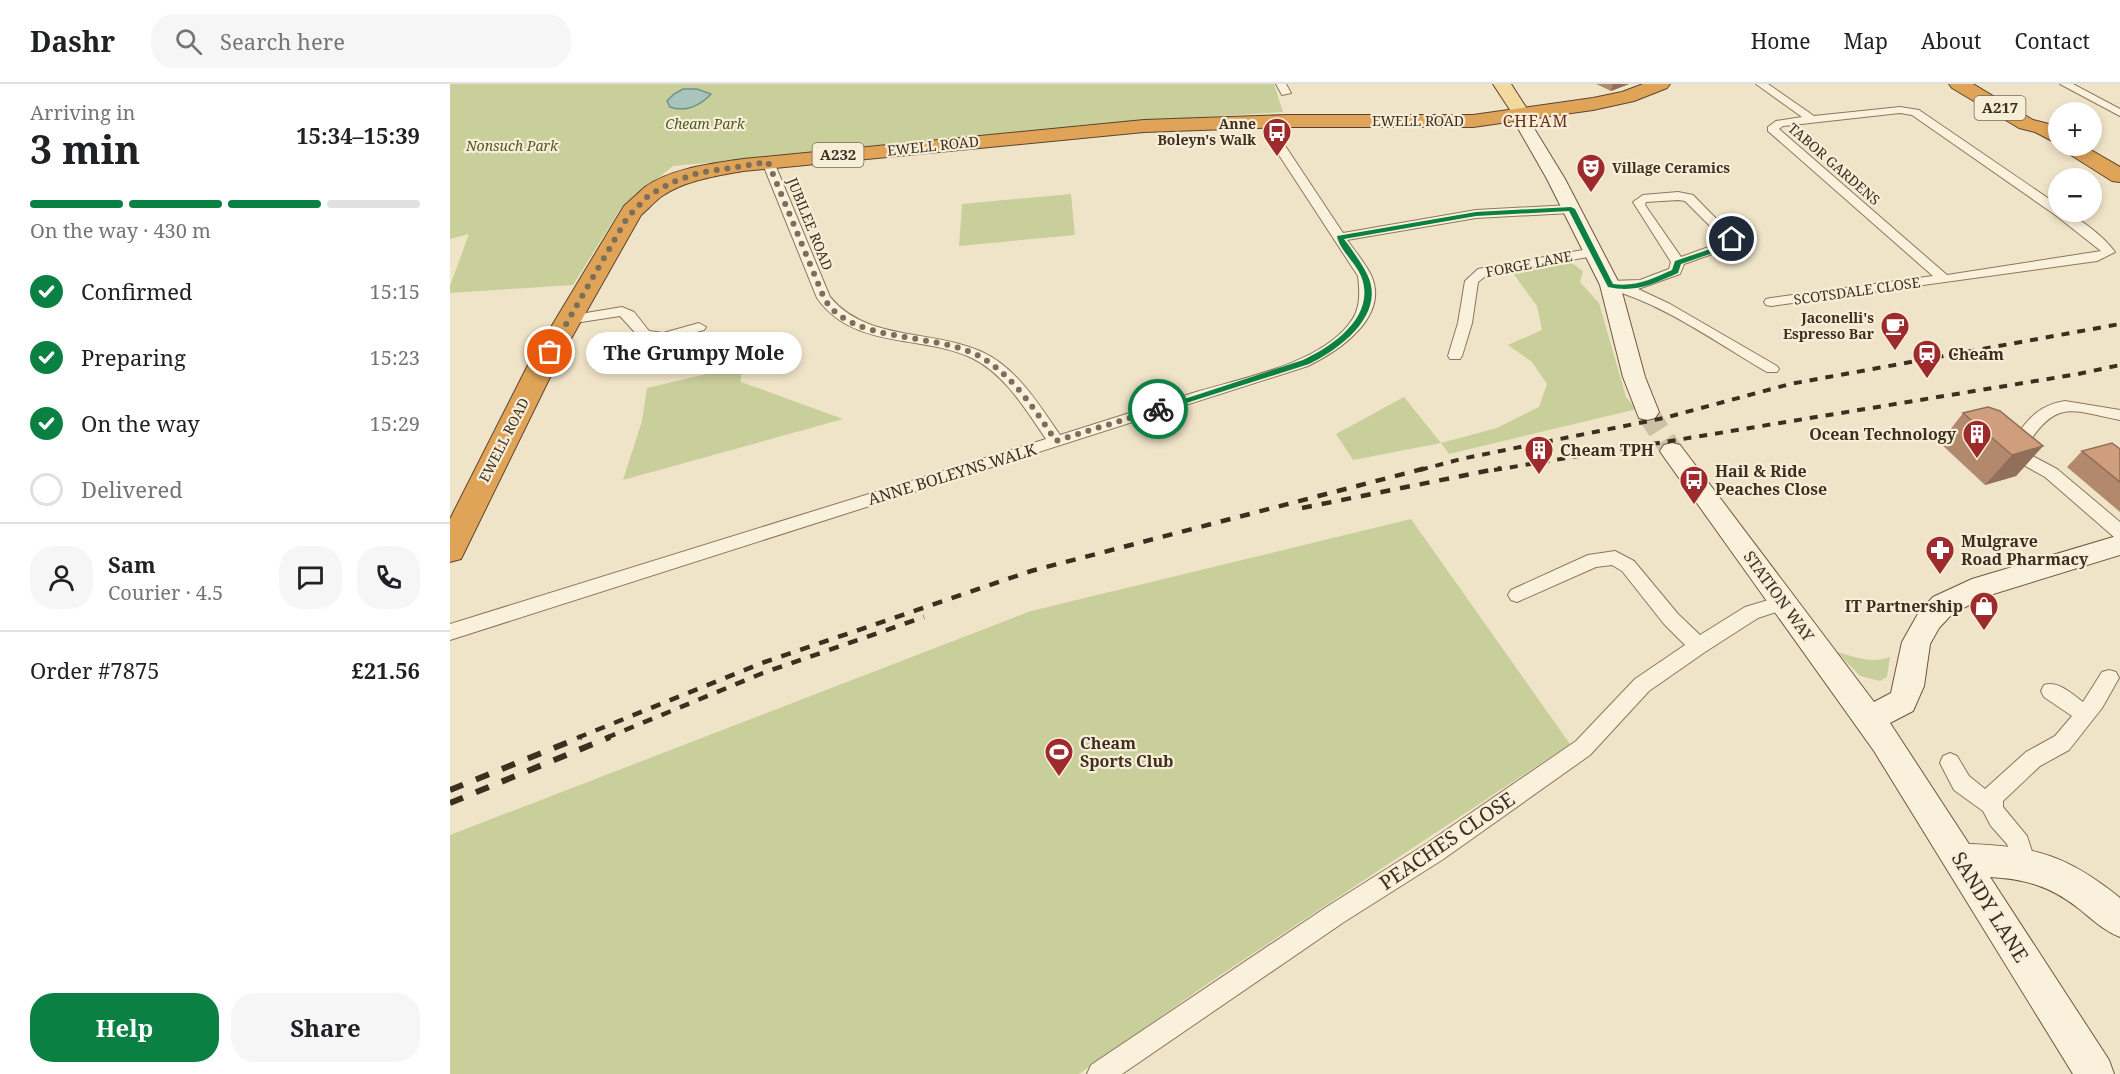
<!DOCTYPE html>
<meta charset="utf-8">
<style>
:root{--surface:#fff;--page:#f6f6f6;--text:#202124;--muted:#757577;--line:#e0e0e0;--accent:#0b8043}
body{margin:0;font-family:"Noto Serif",serif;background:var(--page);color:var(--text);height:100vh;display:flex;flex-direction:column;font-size:22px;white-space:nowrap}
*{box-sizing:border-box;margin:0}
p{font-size:20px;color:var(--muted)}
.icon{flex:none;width:33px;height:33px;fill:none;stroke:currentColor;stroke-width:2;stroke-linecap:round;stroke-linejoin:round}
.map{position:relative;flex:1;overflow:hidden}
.drawer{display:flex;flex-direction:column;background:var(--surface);width:450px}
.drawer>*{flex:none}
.controls{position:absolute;left:1598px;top:18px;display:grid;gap:12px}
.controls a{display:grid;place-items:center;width:54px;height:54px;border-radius:50%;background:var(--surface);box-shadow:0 3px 9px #0003;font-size:30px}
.pin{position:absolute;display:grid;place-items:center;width:51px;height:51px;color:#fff;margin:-26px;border:3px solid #fff;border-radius:50%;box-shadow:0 2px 6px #0007}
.courier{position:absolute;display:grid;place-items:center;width:60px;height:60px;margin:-30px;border:4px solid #0b8043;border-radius:50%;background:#fff;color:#222;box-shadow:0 2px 8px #0007}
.bubble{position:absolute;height:42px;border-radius:21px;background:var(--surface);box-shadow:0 3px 9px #0003;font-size:20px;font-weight:700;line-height:42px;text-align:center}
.head em{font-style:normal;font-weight:700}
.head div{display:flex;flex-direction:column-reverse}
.head{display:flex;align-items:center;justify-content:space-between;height:102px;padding:0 30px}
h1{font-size:39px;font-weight:700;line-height:45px}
.bar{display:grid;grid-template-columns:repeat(4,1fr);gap:9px 6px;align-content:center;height:72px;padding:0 30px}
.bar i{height:8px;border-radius:4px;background:var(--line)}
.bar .active{background:var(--accent)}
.bar p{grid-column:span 4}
.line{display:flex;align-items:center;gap:15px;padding:0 30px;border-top:2px solid var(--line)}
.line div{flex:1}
.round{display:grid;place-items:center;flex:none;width:63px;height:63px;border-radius:24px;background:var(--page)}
ol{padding:0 30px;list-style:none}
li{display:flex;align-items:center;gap:18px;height:66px}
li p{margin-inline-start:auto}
li .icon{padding:6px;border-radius:50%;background:var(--accent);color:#fff;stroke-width:4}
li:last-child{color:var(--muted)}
li i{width:33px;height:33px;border:3px solid var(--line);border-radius:50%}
.cta{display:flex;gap:12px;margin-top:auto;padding:12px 30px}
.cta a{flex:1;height:69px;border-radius:24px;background:var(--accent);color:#fff;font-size:24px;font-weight:700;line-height:69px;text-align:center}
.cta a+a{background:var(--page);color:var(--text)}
header{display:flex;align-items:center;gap:36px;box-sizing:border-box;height:84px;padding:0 30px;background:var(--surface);border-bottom:2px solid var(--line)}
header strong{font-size:28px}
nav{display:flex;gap:33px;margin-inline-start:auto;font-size:21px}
.search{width:420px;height:54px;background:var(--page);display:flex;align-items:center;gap:15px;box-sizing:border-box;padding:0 21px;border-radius:24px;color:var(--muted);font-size:22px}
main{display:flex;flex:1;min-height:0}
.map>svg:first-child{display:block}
.green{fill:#c9cf9b}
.water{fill:#a9c4bc;stroke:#6f938a;stroke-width:1.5}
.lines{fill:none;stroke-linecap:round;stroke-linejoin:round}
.secondary-tunnel{stroke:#ccc0a6;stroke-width:22;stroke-dasharray:22 11;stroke-linecap:butt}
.street-casing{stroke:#8d765c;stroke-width:2}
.secondary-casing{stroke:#6f573f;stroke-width:2}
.primary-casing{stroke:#5b4430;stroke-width:2}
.highway-casing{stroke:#5b4430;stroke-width:2}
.street{fill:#faf1dc;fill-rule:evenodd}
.secondary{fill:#faf1dc;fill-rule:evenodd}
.primary{fill:#f3d9a0;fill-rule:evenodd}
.highway{fill:#e0a458;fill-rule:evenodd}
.rail-far2{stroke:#3d2e20;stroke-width:4;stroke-dasharray:8 8;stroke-linecap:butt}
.rail-far1{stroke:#3d2e20;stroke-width:4.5;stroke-dasharray:10 10;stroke-linecap:butt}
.rail{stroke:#3d2e20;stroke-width:6;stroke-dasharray:14 14;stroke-linecap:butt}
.wall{fill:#b2896c}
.shaded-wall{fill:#916f58}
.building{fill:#cf9f7d;stroke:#916f58;stroke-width:1.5}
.route{fill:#0b8043}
.done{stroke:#7c6e5b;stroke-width:6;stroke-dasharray:0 10.8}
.labels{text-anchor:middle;stroke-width:4.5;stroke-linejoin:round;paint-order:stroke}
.far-street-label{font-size:14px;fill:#3d2e20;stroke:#f7eed8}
.far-park-label{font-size:14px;font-style:italic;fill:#4d5a26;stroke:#f7eed8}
.far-poi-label{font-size:14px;font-weight:bold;fill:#3d2e20;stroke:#f7eed8;text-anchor:end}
.shield{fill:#f7eed8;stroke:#756857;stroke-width:1.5}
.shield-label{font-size:15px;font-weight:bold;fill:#3d2e20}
.far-quarter-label{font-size:16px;letter-spacing:1.5px;fill:#6b2e1e;stroke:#f7eed8}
.poi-label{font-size:16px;font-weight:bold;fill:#3d2e20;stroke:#f7eed8;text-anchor:start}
.street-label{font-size:16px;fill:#3d2e20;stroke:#f7eed8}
.near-street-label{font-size:20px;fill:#3d2e20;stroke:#f7eed8}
</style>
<header>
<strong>Dashr</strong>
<div class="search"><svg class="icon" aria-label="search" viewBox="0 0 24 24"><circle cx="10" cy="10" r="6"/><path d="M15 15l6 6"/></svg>Search here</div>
<nav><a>Home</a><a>Map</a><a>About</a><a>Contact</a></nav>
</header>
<main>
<section class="drawer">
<div class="head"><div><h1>3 min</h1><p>Arriving in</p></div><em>15:34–15:39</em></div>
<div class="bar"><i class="active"></i><i class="active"></i><i class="active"></i><i></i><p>On the way · 430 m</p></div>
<ol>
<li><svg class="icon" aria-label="check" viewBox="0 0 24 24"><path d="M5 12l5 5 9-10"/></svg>Confirmed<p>15:15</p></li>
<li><svg class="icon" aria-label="check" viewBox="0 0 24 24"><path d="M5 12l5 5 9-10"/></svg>Preparing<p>15:23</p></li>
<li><svg class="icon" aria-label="check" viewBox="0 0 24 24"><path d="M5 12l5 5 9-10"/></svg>On the way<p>15:29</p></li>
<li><i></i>Delivered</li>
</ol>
<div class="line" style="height:108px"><a class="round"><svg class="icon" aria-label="person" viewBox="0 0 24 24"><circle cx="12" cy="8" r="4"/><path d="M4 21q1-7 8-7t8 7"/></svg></a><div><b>Sam</b><p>Courier · 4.5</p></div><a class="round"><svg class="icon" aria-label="chat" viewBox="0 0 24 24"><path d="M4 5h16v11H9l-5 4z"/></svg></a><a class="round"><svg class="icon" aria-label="phone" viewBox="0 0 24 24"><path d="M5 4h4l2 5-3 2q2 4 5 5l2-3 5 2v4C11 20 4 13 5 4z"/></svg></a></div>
<div class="line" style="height:78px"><div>Order #7875</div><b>£21.56</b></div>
<div class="cta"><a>Help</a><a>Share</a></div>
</section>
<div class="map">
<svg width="1670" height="990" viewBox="0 0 1670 990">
<rect width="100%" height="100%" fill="#f0e4c8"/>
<g class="green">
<polygon points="0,0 824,0 833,28 709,36 223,82 171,124 123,201 0,209 0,202 19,150 0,155"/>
<polygon points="621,110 625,151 509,162 512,120"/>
<polygon points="1119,177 1133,187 1130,198 1149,219 1176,313 1187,325 999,370 991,359 903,376 886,350 954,313 991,359 1047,344 1089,323 1097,300 1082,278 1058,261 1092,246 1087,222 1063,189"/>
<polygon points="291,282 291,298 393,335 173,396 192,337 197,304"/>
<polygon points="961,435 1120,660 760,898 629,990 0,990 0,751 581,527"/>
<path d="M1387 568C1405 573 1422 580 1440 573L1437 593 1430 597 1410 592Z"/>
</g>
<path class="water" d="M233 5H247L261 10C251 21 236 29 220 23L217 17 224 10Z"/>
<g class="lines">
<polyline class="secondary-tunnel" points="1197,328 1222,367"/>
<g class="street-casing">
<g id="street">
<polygon points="826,0 836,0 841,9 832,11"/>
<path d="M1306 0H1318L1364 32 1450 23 1469 26 1608 121V128C1625 128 1655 154 1665 168L1647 177 1321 222 1316 221 1314 218 1316 215 1321 214 1483 192 1318 47V43L1326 37 1352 33ZM1450 29 1462 31 1604 130 1651 167 1497 191 1329 45 1333 42Z"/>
<polygon points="1610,0 1623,0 1670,25 1670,32"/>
<path d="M818 34 823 37 828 51 893 149 1026 126 1121 121 1127 125 1121 129 1026 134 897 156C905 167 915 179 921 191 940 233 889 267 858 282L0 556V540L596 355C576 326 555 290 522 274 470 250 404 266 367 214L312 78 314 76H322L324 78 380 213C417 258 483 245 532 268 567 284 589 321 610 351 655 337 701 322 746 308 793 294 868 280 899 240 911 226 910 209 908 192L816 51 813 37Z"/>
<path d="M1228 108 1243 111 1289 158 1288 161 1234 180 1230 190 1188 205 1220 220 1327 282 1329 285 1327 288H1317C1267 259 1211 218 1155 204L1153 201 1160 197 1190 196 1219 185 1221 178 1183 118 1193 111ZM1228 116 1235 117 1275 157 1231 173 1195 121 1196 118Z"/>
<polygon points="1144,164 1149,165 1150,168 1149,171 1037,191 1028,198 1022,239 1012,272 1010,275 1000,275 998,272 1008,239 1015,197 1028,185"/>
<polygon points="172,223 184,228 199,247 213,249 249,239 256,243 254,246 213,257 190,254 170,232 118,240 111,236 118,232"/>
<path d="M1615 317 1670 326V336C1624 327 1607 314 1578 360H1566L1564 356 1566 352C1580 332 1591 321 1615 317Z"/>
<polygon points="1558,359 1607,385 1670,438 1670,455 1664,453 1595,393 1552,369 1550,365 1552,361"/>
<polygon points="1165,467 1184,477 1228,530 1250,551 1295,523 1335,511 1341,513 1344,518 1341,523 1308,534 1255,568 1199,607 1140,671 992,776 894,838 672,990 637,990 641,981 878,822 976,760 1126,657 1185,595 1235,561 1214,540 1172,487 1162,481 1146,483 1067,518 1061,516 1058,511 1061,506 1138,471"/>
<path d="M1659 586 1666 588 1669 594 1652 624 1619 666 1590 682 1553 717V723L1577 752 1586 780 1583 788 1575 791 1567 788 1557 760 1541 742 1533 727 1504 706 1490 679 1493 672 1500 669 1507 672 1519 692 1535 705 1576 668 1605 652 1622 632 1594 613 1591 607 1594 601C1608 596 1622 610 1633 618L1652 588Z"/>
</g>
</g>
<g class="secondary-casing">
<g id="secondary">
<polygon points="1072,26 1080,31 1085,46 1115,95 1170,201 1195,293 1209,328 1205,334 1197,336 1189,334 1173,293 1150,201 1097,95 1069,46 1064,31"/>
<path d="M1222 359 1230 361 1424 618 1441 609 1452 558 1469 528 1483 513 1522 495 1670 451V471L1540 511 1503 529 1489 544 1480 560 1474 602 1463 627 1440 639 1519 760C1585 762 1618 772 1670 814V853C1654 847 1642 835 1628 824 1600 802 1575 795 1540 793L1659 976 1664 990H1623L1424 667 1214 373 1210 367 1214 361Z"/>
</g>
</g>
<g class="primary-casing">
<polygon id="primary" points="1043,0 1061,0 1081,31 1078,35 1066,35"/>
</g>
<g class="highway-casing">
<g id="highway">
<path d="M1193 0H1220L1217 4 1184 17 1143 26 1023 43H838L694 48 293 87C266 92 236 96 212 112 205 117 198 125 191 131L105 283 11 475 0 478V435L77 283 174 122C181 116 188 109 195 103 222 84 261 80 293 75L694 36 838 31H1023L1143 14 1172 8Z"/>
<polygon points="1499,0 1523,0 1583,36 1599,40 1608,45 1608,60 1585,48 1569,44 1502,4"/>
<polygon points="1610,62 1634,62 1670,83 1670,98 1662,97 1613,66"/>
</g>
</g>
<use href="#street" class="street"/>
<use href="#secondary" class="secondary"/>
<use href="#primary" class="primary"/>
<use href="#highway" class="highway"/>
<g class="rail-far2">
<polyline points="970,386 1011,375 1214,334 1340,300 1670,240"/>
<polyline points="1044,386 1628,290 1670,281"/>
</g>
<g class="rail-far1">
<polyline points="852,424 1051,384"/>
<polyline points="127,654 312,579 581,487 976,384"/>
<polyline points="156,654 313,589 474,533"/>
</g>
<g class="rail">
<polyline points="0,706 131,653"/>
<polyline points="0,719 160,653"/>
</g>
</g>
<g class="wall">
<polygon points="1146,0 1179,0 1161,7"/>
<polygon points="1513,329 1593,362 1566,392 1535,401 1490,359"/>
<polygon points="1670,365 1670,428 1617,383 1632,367"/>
</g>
<g class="shaded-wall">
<polygon points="1163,0 1179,0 1161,7"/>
<polygon points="1593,362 1566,392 1535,401 1562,371"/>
</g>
<g class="building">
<polygon points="1538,323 1550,327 1593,362 1562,371 1513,329"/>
<polygon points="1662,359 1670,365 1670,398 1632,367"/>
</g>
<path class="route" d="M1121 123 1125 125 1163 200C1186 203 1202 195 1222 186L1225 177 1278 159 1280 154H1285L1286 158 1283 162 1231 180 1228 189C1203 200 1185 209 1158 203L1119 127 1026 132 894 155C902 166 911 178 917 190 937 230 890 265 859 280L711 327 704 325 853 276C884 262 927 231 911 192 905 178 889 165 887 152L1026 128Z"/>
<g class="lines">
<path class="done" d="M100 268 177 134 199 111 223 98 248 89 318 78 374 214C399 260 486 248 529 272 563 291 585 326 606 357L708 325"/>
</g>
<defs>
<g id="bus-pin" transform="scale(1.5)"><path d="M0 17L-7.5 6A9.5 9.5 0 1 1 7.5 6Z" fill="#9e2a2b" stroke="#f7eed8"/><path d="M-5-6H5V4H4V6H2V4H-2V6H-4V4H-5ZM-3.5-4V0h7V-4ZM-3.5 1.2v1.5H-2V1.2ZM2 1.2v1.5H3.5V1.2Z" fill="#fff"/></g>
<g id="theatre-pin" transform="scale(1.5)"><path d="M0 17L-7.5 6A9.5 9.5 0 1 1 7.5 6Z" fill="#9e2a2b" stroke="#f7eed8"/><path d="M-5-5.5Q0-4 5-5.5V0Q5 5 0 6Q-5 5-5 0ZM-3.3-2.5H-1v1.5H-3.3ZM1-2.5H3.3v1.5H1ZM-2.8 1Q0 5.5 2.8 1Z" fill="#fff"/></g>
<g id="cafe-pin" transform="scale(1.5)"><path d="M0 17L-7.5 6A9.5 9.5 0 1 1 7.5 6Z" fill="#9e2a2b" stroke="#f7eed8"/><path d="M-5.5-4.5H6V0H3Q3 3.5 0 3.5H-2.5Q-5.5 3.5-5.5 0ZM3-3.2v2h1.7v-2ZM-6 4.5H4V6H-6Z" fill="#fff"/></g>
<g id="station-pin" transform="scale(1.5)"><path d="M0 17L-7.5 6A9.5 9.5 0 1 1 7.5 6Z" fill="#9e2a2b" stroke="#f7eed8"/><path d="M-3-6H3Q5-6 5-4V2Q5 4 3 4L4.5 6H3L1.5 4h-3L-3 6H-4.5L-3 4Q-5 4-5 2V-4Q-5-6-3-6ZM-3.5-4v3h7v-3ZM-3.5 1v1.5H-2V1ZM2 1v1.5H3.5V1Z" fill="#fff"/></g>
<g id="building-pin" transform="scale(1.5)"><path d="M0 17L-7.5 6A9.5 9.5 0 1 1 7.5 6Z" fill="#9e2a2b" stroke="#f7eed8"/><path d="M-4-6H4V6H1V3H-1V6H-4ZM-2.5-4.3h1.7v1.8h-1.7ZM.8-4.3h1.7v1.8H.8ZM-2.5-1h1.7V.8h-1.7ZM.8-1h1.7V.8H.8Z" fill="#fff"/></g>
<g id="pharmacy-pin" transform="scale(1.5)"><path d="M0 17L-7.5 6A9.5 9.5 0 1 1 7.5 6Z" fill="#9e2a2b" stroke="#f7eed8"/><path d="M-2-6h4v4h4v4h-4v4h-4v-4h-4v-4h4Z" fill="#fff"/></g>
<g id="shop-pin" transform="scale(1.5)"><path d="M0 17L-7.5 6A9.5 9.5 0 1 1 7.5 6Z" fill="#9e2a2b" stroke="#f7eed8"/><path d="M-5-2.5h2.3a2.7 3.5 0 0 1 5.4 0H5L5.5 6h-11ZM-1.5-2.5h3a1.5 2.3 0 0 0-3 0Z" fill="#fff"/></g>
<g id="stadium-pin" transform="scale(1.5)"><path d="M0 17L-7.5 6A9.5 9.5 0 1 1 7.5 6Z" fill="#9e2a2b" stroke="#f7eed8"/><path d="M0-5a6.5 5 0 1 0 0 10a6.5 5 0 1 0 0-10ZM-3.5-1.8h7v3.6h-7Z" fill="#fff"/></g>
</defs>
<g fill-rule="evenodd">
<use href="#bus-pin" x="827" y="48"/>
<use href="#theatre-pin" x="1141" y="84"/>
<use href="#cafe-pin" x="1445" y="242"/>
<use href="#station-pin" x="1477" y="270"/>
<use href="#building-pin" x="1527" y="350"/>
<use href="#building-pin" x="1089" y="366"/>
<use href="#bus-pin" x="1244" y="396"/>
<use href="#pharmacy-pin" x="1490" y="466"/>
<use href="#shop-pin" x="1534" y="522"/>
<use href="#stadium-pin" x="609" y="668"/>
</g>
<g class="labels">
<g class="far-street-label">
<text x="968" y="42">EWELL ROAD</text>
<text transform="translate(483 62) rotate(-6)" y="5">EWELL ROAD</text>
<text transform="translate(1384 80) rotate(41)" y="5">TABOR GARDENS</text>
<text transform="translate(360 140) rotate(68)" y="5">JUBILEE ROAD</text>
<text transform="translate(1079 180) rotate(-11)" y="5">FORGE LANE</text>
<text transform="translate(1407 207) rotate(-8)" y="5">SCOTSDALE CLOSE</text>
<text transform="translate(54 356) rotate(-63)" y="5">EWELL ROAD</text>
</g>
<g class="far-park-label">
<text x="255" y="45">Cheam Park</text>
<text x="62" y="67">Nonsuch Park</text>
</g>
<g class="far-poi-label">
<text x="806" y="45">Anne<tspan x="806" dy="16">Boleyn's Walk</tspan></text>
<text x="1162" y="89" text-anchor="start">Village Ceramics</text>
<text x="1424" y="239">Jaconelli's<tspan x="1424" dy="16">Espresso Bar</tspan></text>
</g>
<g class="shield">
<rect x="1524.5" y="12" width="51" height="24" rx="4.5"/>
<rect x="362.5" y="59" width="51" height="24" rx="4.5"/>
</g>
<g class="shield-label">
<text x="1550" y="29">A217</text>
<text x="388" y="76">A232</text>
</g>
<g class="far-quarter-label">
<text x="1086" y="43">CHEAM</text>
</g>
<g class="poi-label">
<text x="1498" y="276">Cheam</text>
<text x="1506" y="356" text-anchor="end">Ocean Technology</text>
<text x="1110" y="372">Cheam TPH</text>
<text x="1265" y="393">Hail &amp; Ride<tspan x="1265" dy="18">Peaches Close</tspan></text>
<text x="1511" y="463">Mulgrave<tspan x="1511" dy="18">Road Pharmacy</tspan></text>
<text x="1513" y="528" text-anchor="end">IT Partnership</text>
<text x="630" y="665">Cheam<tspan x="630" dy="18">Sports Club</tspan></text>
</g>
<g class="street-label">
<text transform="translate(502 390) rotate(-17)" y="6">ANNE BOLEYNS WALK</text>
<text transform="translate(1329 512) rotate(54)" y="6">STATION WAY</text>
</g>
<g class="near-street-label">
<text transform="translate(997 757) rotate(-34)" y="7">PEACHES CLOSE</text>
<text transform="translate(1540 823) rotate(58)" y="7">SANDY LANE</text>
</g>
</g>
</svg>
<div class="controls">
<a>+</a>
<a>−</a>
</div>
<div class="pin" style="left:100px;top:268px;background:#ea580c"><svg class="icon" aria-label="bag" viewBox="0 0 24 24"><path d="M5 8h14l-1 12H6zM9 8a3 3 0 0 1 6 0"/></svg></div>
<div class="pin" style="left:1282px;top:155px;background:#1f2937"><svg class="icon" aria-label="home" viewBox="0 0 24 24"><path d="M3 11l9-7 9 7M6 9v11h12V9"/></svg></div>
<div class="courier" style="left:708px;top:325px"><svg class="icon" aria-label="bike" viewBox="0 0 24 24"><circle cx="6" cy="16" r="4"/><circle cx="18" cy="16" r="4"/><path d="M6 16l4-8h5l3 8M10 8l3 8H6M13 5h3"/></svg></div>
<div class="bubble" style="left:136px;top:248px;width:216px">The Grumpy Mole</div>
</div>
</main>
